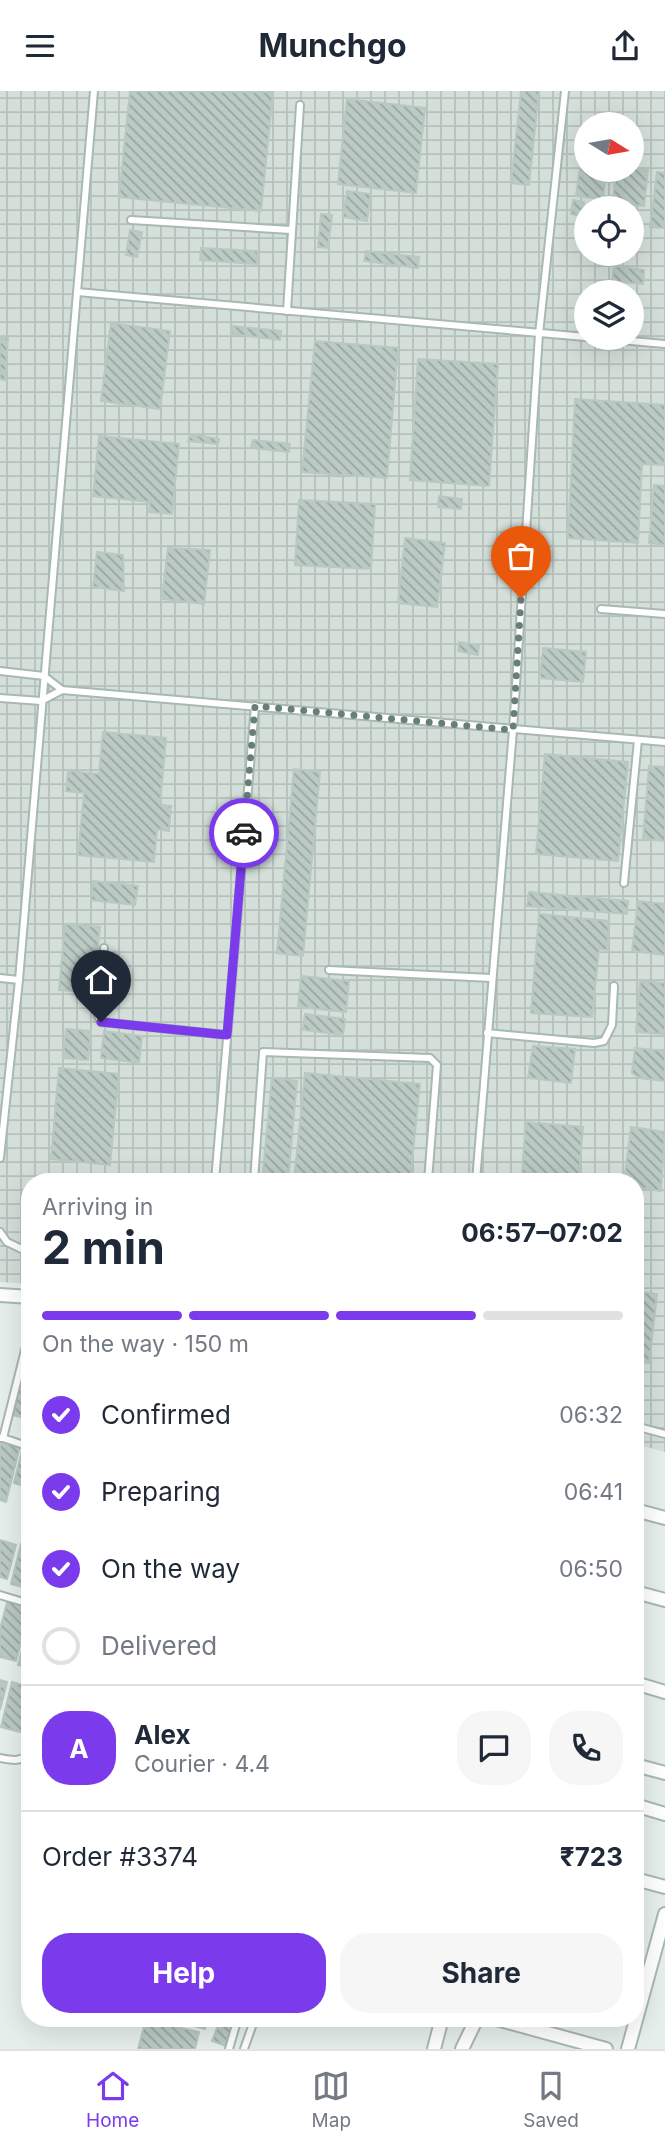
<!DOCTYPE html>
<meta charset="utf-8">
<style>
:root{--surface:#fff;--page:#f6f6f7;--text:#1f2937;--muted:#747a83;--line:#e0e1e3;--accent:#7c3aed}
body{margin:0;font-family:Inter,sans-serif;background:var(--page);color:var(--text);height:100vh;display:flex;flex-direction:column;font-size:26px;white-space:nowrap}
*{box-sizing:border-box;margin:0}
p{font-size:23px;color:var(--muted)}
.icon{flex:none;width:38px;height:38px;fill:none;stroke:currentColor;stroke-width:2;stroke-linecap:round;stroke-linejoin:round}
.map{position:relative;flex:1;overflow:hidden}
.sheet{position:absolute;left:21px;top:1082px;width:623px;height:854px;display:flex;flex-direction:column;background:var(--surface);border-radius:28px;box-shadow:0 7px 28px #0002}
.sheet>*{flex:none}
.needle{width:46px;rotate:101deg}
.fabs{position:absolute;left:574px;top:21px;display:grid;gap:14px}
.fabs a{display:grid;place-items:center;width:70px;height:70px;border-radius:50%;background:var(--surface);box-shadow:0 7px 28px #0002;font-size:35px}
.pin{position:absolute;display:grid;place-items:center;width:60px;height:60px;color:#fff;margin:-72px -30px;border-radius:50% 50% 50% 0;rotate:-45deg;box-shadow:0 0 7px #0007}
.pin .icon{rotate:45deg}
.courier{position:absolute;display:grid;place-items:center;width:70px;height:70px;margin:-35px;border:5px solid #7c3aed;border-radius:50%;background:#fff;color:#222;box-shadow:0 2px 9px #0007}
.overview em{font-style:normal;font-weight:700}
.overview div{display:flex;flex-direction:column-reverse}
.overview{display:flex;align-items:center;justify-content:space-between;height:119px;padding:0 21px}
h1{font-size:46px;font-weight:700;line-height:52px}
.bar{display:grid;grid-template-columns:repeat(4,1fr);gap:10px 7px;align-content:center;height:84px;padding:0 21px}
.bar i{height:9px;border-radius:5px;background:var(--line)}
.bar .active{background:var(--accent)}
.bar p{grid-column:span 4}
.line{display:flex;align-items:center;gap:18px;padding:0 21px;border-top:2px solid var(--line)}
.line div{flex:1}
.round{display:grid;place-items:center;flex:none;width:74px;height:74px;border-radius:28px;background:var(--page)}
ol{padding:0 21px;list-style:none}
li{display:flex;align-items:center;gap:21px;height:77px}
li p{margin-inline-start:auto}
li .icon{padding:7px;border-radius:50%;background:var(--accent);color:#fff;stroke-width:4}
li:last-child{color:var(--muted)}
li i{width:38px;height:38px;border:4px solid var(--line);border-radius:50%}
.action{display:flex;gap:14px;margin-top:auto;padding:14px 21px}
.action a{flex:1;height:80px;border-radius:28px;background:var(--accent);color:#fff;font-size:28px;font-weight:700;line-height:80px;text-align:center}
.action a+a{background:var(--page);color:var(--text)}
header{display:flex;justify-content:space-between;align-items:center;height:91px;padding:0 21px;background:var(--surface);font-size:32px;font-weight:700}
.dock{display:flex;justify-content:space-around;align-items:center;height:98px;border-top:2px solid var(--line);background:var(--surface);font-size:19px;color:var(--muted)}
.dock a{display:grid;justify-items:center;gap:4px}
.dock .active{color:var(--accent)}
.map>svg:first-child{display:block}
.industrial{fill:url(#industrial-grid);fill-rule:evenodd}
.building{fill:url(#building-back-hatch);stroke:#b8c9c2;stroke-width:2}
.lines{fill:none;stroke-linecap:round;stroke-linejoin:round}
.service-casing{stroke:#a8b8b2;stroke-width:10}
.minor-casing{stroke:#a8b8b2;stroke-width:16}
.service{stroke:#fff;stroke-width:6}
.minor{stroke:#fff;stroke-width:12}
.done{stroke:#687f78;stroke-width:7;stroke-dasharray:0 12.6}
.route{stroke:#7c3aed;stroke-width:9}
</style>
<header><svg class="icon" aria-label="menu" viewBox="0 0 24 24"><path d="M4 6h16M4 12h16M4 18h16"/></svg>Munchgo<svg class="icon" aria-label="share" viewBox="0 0 24 24"><path d="M12 15V3M7 8l5-5 5 5M5 13v7h14v-7"/></svg></header>
<div class="map">
<svg width="665" height="1958" viewBox="0 0 665 1958">
<defs>
<pattern id="industrial-grid" width="8" height="8" patternUnits="userSpaceOnUse" patternTransform="scale(1.75)"><rect width="8" height="8" fill="#d4dfda"/><path d="M0 4h8M4 0v8" fill="none" stroke="#b6c1bc"/></pattern>
<pattern id="building-back-hatch" width="6" height="6" patternUnits="userSpaceOnUse" patternTransform="scale(1.75)"><rect width="6" height="6" fill="#bbcac4"/><path d="M-1 5l2 2M0 0l6 6M5-1l2 2" fill="none" stroke="#98a6a0"/></pattern>
</defs>
<rect width="100%" height="100%" fill="#e6efeb"/>
<path class="industrial" d="M0 0H665V1361L635 1353V1090H30V1193L0 1191ZM586 33H632V79H586ZM586 117H632V163H586ZM586 201H632V247H586Z"/>
<g class="building">
<polygon points="130,0 273,1 261,120 119,106"/>
<polygon points="521,0 539,0 529,94 511,92"/>
<polygon points="347,8 425,17 416,102 338,93"/>
<polygon points="581,70 586,70 586,79 606,79 603,108 576,105"/>
<polygon points="632,77 648,79 644,115 613,112 616,79"/>
<polygon points="657,81 665,82 665,137 650,136"/>
<polygon points="347,100 371,103 367,130 343,126"/>
<polygon points="573,109 584,111 582,125 571,123"/>
<polygon points="321,123 332,124 328,157 318,156"/>
<polygon points="130,139 142,141 137,166 126,164"/>
<polygon points="201,157 258,160 257,173 200,169"/>
<polygon points="366,160 419,166 418,177 364,170"/>
<polygon points="614,175 644,179 643,193 612,190"/>
<polygon points="111,232 170,240 160,318 101,310"/>
<polygon points="232,235 281,240 280,249 231,243"/>
<polygon points="0,246 8,247 5,289 0,288"/>
<polygon points="315,250 398,257 387,387 302,381"/>
<polygon points="418,268 498,273 489,395 410,389"/>
<polygon points="575,308 665,314 665,374 642,373 638,452 568,447"/>
<polygon points="190,343 219,348 218,353 188,350"/>
<polygon points="99,345 179,353 172,423 149,421 150,411 93,405"/>
<polygon points="253,349 290,353 289,361 251,357"/>
<polygon points="654,394 665,395 665,454 649,452"/>
<polygon points="439,405 462,408 461,418 438,416"/>
<polygon points="299,409 375,413 371,478 295,474"/>
<polygon points="405,447 445,452 437,516 398,512"/>
<polygon points="168,457 210,459 204,513 162,508"/>
<polygon points="97,461 123,464 124,500 93,496"/>
<polygon points="459,551 479,554 478,564 458,560"/>
<polygon points="543,557 586,561 583,591 540,587"/>
<polygon points="103,641 166,647 160,714 171,715 169,740 157,738 154,771 78,764 84,702 66,700 68,680 99,683"/>
<polygon points="545,663 628,671 618,770 536,763"/>
<polygon points="649,675 665,676 665,750 643,748"/>
<polygon points="294,678 320,681 303,865 277,862"/>
<polygon points="93,790 138,795 135,814 91,809"/>
<polygon points="529,801 628,810 627,823 527,815"/>
<polygon points="638,810 665,813 665,864 632,860"/>
<polygon points="539,823 609,830 607,859 599,858 592,926 531,922"/>
<polygon points="65,833 100,836 93,902 59,899"/>
<polygon points="301,885 349,890 346,921 298,916"/>
<polygon points="640,890 665,892 665,943 636,941"/>
<polygon points="305,923 345,928 343,944 303,939"/>
<polygon points="66,938 91,940 88,969 63,967"/>
<polygon points="104,940 142,945 139,972 101,967"/>
<polygon points="533,955 575,958 571,992 528,987"/>
<polygon points="635,957 665,960 665,990 640,987 632,982"/>
<polygon points="59,977 119,983 110,1074 51,1068"/>
<polygon points="305,982 420,993 410,1090 294,1090"/>
<polygon points="272,987 297,990 288,1090 262,1090"/>
<polygon points="526,1031 583,1036 579,1085 522,1082"/>
<polygon points="631,1036 665,1041 661,1100 635,1096 635,1090 624,1090"/>
<polygon points="635,1200 657,1203 649,1272 635,1271"/>
<polygon points="24,1273 30,1275 30,1328 12,1324"/>
<polygon points="0,1350 20,1355 6,1411 0,1409"/>
<polygon points="23,1356 30,1358 30,1397 14,1392"/>
<polygon points="0,1449 16,1454 7,1488 0,1486"/>
<polygon points="21,1453 30,1456 30,1498 11,1493"/>
<polygon points="8,1508 30,1515 16,1570 0,1566 0,1538"/>
<polygon points="30,1527 30,1577 18,1574"/>
<polygon points="0,1589 7,1591 0,1619"/>
<polygon points="12,1591 30,1596 30,1619 24,1642 1,1636"/>
<polygon points="169,1927 208,1927 205,1938 183,1932 181,1937 199,1941 195,1958 138,1958 146,1928 168,1933"/>
<polygon points="219,1932 232,1936 226,1955 212,1950"/>
</g>
<g class="lines">
<g class="service-casing">
<g id="service">
<polyline points="131,129 291,139"/>
<polyline points="77,201 665,253"/>
<polyline points="287,220 300,14"/>
<polyline points="601,518 665,523"/>
<polyline points="0,580 44,585 62,599"/>
<polyline points="0,607 41,610 62,599 665,651"/>
<polyline points="624,792 638,649"/>
<polyline points="104,857 98,925 101,931 227,944"/>
<polyline points="329,879 491,887"/>
<polyline points="0,887 19,889"/>
<polyline points="487,942 594,952 604,950 612,934 614,895"/>
<polyline points="0,1067 19,889 94,0"/>
<polyline points="215,1090 255,615"/>
<polyline points="254,1090 263,961 430,967 437,974 428,1090"/>
<polyline points="476,1090 513,639 539,243 565,0"/>
<polyline points="0,1141 7,1151 30,1162"/>
<polyline points="635,1335 665,1343"/>
<polyline points="0,1347 3,1347 30,1239"/>
<polyline points="3,1347 30,1356"/>
<polyline points="0,1504 30,1513"/>
<path d="M0 1667C11 1669 22 1672 30 1661"/>
<polyline points="229,1958 238,1927"/>
<polyline points="244,1958 255,1927"/>
</g>
</g>
<g class="minor-casing">
<g id="minor">
<polyline points="0,1204 30,1206"/>
<polyline points="635,1419 665,1427"/>
<polyline points="635,1501 665,1509"/>
<polyline points="635,1592 665,1601"/>
<polyline points="635,1674 665,1682"/>
<polyline points="635,1714 665,1723"/>
<polyline points="635,1788 665,1796"/>
<polyline points="493,1927 606,1958"/>
<polyline points="434,1958 442,1927"/>
<polyline points="462,1958 477,1927"/>
<polyline points="628,1958 665,1823"/>
</g>
</g>
<use href="#service" class="service"/>
<use href="#minor" class="minor"/>
</g>
<g class="lines">
<polyline class="done" points="244,742 255,615 513,639 521,507"/>
<polyline class="route" points="101,931 227,944 244,742"/>
</g>
</svg>
<div class="fabs">
<a><svg class="needle" viewBox="-14 -14 28 28"><path d="M0-13l5 13h-10z" fill="#e53935"/><path d="M0 13l5-13h-10z" fill="#747a83"/></svg></a>
<a><svg class="icon" aria-label="locate" viewBox="0 0 24 24"><circle cx="12" cy="12" r="6"/><path d="M12 2v4M12 18v4M2 12h4M18 12h4"/></svg></a>
<a><svg class="icon" aria-label="layers" viewBox="0 0 24 24"><path d="M12 4l9 5-9 5-9-5zM3 14l9 5 9-5"/></svg></a>
</div>
<div class="pin" style="left:521px;top:507px;background:#ea580c"><svg class="icon" aria-label="bag" viewBox="0 0 24 24"><path d="M5 8h14l-1 12H6zM9 8a3 3 0 0 1 6 0"/></svg></div>
<div class="pin" style="left:101px;top:931px;background:#1f2937"><svg class="icon" aria-label="home" viewBox="0 0 24 24"><path d="M3 11l9-7 9 7M6 9v11h12V9"/></svg></div>
<div class="courier" style="left:244px;top:742px"><svg class="icon" aria-label="car" viewBox="0 0 24 24"><path d="M5 17H2v-5l4-1 3-4h7l3 4 3 1v5h-3M9 17h6M6 11h13"/><circle cx="7" cy="17" r="2"/><circle cx="17" cy="17" r="2"/></svg></div>
<section class="sheet">
<div class="overview"><div><h1>2 min</h1><p>Arriving in</p></div><em>06:57–07:02</em></div>
<div class="bar"><i class="active"></i><i class="active"></i><i class="active"></i><i></i><p>On the way · 150 m</p></div>
<ol>
<li><svg class="icon" aria-label="check" viewBox="0 0 24 24"><path d="M5 12l5 5 9-10"/></svg>Confirmed<p>06:32</p></li>
<li><svg class="icon" aria-label="check" viewBox="0 0 24 24"><path d="M5 12l5 5 9-10"/></svg>Preparing<p>06:41</p></li>
<li><svg class="icon" aria-label="check" viewBox="0 0 24 24"><path d="M5 12l5 5 9-10"/></svg>On the way<p>06:50</p></li>
<li><i></i>Delivered</li>
</ol>
<div class="line" style="height:126px"><b class="round" style="background:var(--accent);color:#fff">A</b><div><b>Alex</b><p>Courier · 4.4</p></div><a class="round"><svg class="icon" aria-label="chat" viewBox="0 0 24 24"><path d="M4 5h16v11H9l-5 4z"/></svg></a><a class="round"><svg class="icon" aria-label="phone" viewBox="0 0 24 24"><path d="M5 4h4l2 5-3 2q2 4 5 5l2-3 5 2v4C11 20 4 13 5 4z"/></svg></a></div>
<div class="line" style="height:91px"><div>Order #3374</div><b>₹723</b></div>
<div class="action"><a>Help</a><a>Share</a></div>
</section>
</div>
<nav class="dock">
<a class="active"><svg class="icon" aria-label="home" viewBox="0 0 24 24"><path d="M3 11l9-7 9 7M6 9v11h12V9"/></svg>Home</a>
<a><svg class="icon" aria-label="map" viewBox="0 0 24 24"><path d="M3 6l6-2 6 2 6-2v14l-6 2-6-2-6 2zM9 4v14M15 6v14"/></svg>Map</a>
<a><svg class="icon" aria-label="saved" viewBox="0 0 24 24"><path d="M7 4h10v16l-5-4-5 4z"/></svg>Saved</a>
</nav>
